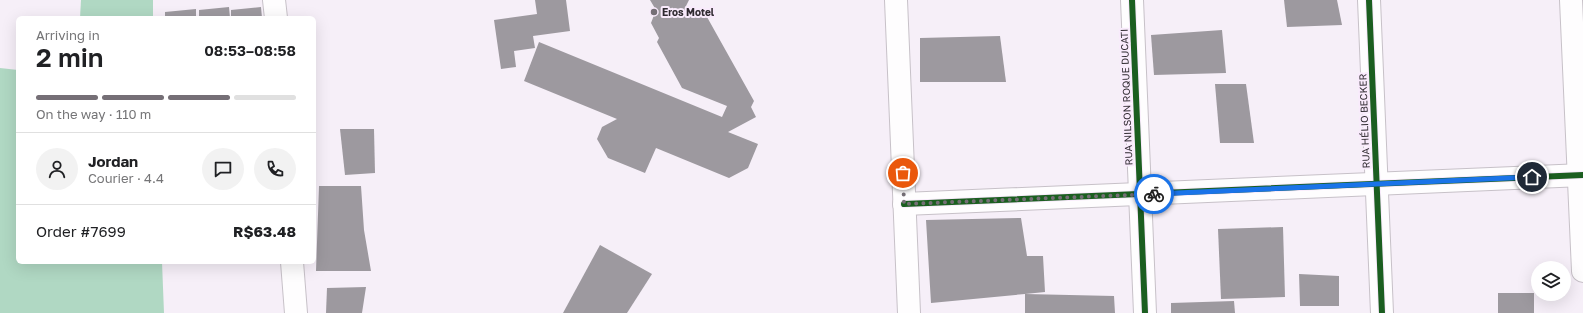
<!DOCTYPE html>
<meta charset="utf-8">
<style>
:root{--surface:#fff;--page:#f2f2f2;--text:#202124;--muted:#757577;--line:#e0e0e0;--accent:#756f76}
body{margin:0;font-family:"Golos Text",sans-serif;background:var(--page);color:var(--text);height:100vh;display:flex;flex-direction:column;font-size:15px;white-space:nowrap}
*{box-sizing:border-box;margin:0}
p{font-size:13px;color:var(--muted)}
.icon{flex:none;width:22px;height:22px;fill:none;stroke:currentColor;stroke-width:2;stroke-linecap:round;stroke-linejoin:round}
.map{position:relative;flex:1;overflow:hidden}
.side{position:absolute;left:16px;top:16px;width:300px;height:248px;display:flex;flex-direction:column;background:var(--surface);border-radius:6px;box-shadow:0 4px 16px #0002}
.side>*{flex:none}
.controls{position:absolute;left:1531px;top:261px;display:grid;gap:8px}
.controls a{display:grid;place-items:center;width:40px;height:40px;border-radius:50%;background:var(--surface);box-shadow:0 4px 16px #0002;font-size:20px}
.pin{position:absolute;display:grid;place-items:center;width:34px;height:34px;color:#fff;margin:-17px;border:2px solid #fff;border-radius:50%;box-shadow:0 1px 4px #0007}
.courier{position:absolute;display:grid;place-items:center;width:40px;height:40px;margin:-20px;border:3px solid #1a73e8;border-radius:50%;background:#fff;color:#222;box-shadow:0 1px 5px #0007}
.head em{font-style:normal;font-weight:600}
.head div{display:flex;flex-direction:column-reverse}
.head{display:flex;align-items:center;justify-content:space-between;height:68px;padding:0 20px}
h1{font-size:26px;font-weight:600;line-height:30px}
.bar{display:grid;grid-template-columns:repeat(4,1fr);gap:6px 4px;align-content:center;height:48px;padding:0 20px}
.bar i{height:5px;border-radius:3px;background:var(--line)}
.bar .current{background:var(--accent)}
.bar p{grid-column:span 4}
.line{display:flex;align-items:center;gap:10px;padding:0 20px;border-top:1px solid var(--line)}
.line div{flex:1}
.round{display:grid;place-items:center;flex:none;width:42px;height:42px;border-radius:21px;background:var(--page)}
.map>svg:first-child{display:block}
.forest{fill:#b0d8c3}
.building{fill:#9d999f}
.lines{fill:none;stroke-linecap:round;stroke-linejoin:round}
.minor-casing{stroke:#c7c1c8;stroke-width:24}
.minor{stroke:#fefdfe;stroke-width:22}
.cycleway-casing{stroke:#f9ebfc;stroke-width:8}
.cycleway{stroke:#1b5e20;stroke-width:6}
.done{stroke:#756f76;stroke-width:4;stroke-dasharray:0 7.2}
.route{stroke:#1a73e8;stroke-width:5}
.poi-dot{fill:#756f76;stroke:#f9ebfc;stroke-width:1.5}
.labels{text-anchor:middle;stroke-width:4;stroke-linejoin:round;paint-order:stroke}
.poi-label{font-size:10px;font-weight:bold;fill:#2f2a30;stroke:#f9ebfc;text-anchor:start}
.street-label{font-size:10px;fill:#2f2a30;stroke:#f9ebfc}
</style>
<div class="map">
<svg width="1583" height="313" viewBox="0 0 1583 313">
<rect width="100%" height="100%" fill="#f6eff8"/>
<g class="forest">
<polygon points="81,0 153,0 153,18 80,18"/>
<polygon points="0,68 18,70 18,262 162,262 164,313 0,313"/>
</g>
<g class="building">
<polygon points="535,0 566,0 570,31 533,36 535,48 514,51 516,67 501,69 494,20 537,14"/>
<polygon points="650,0 689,0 685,8 707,17 754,101 751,107 756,117 728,132 758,144 748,168 729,178 656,148 645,173 608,158 597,139 602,127 617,119 524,81 539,42 722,117 727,106 682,88 657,42 659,38 651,23 656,10"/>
<polygon points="1284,0 1337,0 1342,25 1287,27"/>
<polygon points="229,7 230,18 199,18 199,10"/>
<polygon points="261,7 262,18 231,18 231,10"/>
<polygon points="196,9 196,18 165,18 165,12"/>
<polygon points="1222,30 1226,73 1154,75 1151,35"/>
<polygon points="1000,36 1006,82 920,82 920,38"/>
<polygon points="1215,84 1246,84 1254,143 1220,143"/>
<polygon points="340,129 374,129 375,173 345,175"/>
<polygon points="319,186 361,186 364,230 371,271 316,271"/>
<polygon points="1021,218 1027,256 1043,256 1045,292 1025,294 1114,296 1115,313 1025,313 1025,294 931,303 926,220"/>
<polygon points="1283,227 1285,297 1221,299 1218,229"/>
<polygon points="600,245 652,274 627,313 563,313"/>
<polygon points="1299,274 1339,276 1339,306 1300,306"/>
<polygon points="366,287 362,313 326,313 327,288"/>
<rect x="1498" y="293" width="36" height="20"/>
<polygon points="1234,301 1235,313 1171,313 1171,303"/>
</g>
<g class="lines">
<g class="minor-casing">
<g id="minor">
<polyline points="274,0 276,18"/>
<polyline points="896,0 909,313"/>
<polyline points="1132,0 1145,313"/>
<polyline points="1369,0 1382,313"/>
<polyline points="1571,0 1583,271"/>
<polyline points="904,204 1583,175"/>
<polyline points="292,262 296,313"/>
</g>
</g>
<use href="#minor" class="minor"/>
<g class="cycleway-casing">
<g id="cycleway">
<polyline points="1132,0 1145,313"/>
<polyline points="1369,0 1382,313"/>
<polyline points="904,204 1583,175"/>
</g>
</g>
<use href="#cycleway" class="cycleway"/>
</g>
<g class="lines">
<polyline class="done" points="903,173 904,204 1154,194"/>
<polyline class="route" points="1154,194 1532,177"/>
</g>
<circle class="poi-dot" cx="654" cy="12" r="4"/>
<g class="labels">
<g class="poi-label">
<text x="662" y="16">Eros Motel</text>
</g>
<g class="street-label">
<text transform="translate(1126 97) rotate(-92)" y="4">RUA NILSON ROQUE DUCATI</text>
<text transform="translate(1364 121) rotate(-92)" y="4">RUA HÉLIO BECKER</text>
</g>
</g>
</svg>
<div class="controls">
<a><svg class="icon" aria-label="layers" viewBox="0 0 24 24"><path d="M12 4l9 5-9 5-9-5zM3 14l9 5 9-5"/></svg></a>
</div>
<div class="pin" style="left:903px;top:173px;background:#ea580c"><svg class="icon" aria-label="bag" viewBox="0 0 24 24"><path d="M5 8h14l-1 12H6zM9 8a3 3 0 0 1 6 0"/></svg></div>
<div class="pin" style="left:1532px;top:177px;background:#1f2937"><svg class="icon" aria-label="home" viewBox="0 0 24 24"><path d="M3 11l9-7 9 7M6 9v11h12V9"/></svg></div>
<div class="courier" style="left:1154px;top:194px"><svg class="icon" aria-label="bike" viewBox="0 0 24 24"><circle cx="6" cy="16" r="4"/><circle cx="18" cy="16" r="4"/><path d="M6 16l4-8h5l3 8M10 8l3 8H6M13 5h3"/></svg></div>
<section class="side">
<div class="head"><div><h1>2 min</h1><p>Arriving in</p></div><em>08:53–08:58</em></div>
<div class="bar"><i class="current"></i><i class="current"></i><i class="current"></i><i></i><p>On the way · 110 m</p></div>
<div class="line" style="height:72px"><a class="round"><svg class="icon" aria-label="person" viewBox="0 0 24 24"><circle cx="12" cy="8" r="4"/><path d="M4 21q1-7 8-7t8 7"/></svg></a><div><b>Jordan</b><p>Courier · 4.4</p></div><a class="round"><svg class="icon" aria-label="chat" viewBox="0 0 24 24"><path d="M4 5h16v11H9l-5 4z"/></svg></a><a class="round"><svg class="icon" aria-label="phone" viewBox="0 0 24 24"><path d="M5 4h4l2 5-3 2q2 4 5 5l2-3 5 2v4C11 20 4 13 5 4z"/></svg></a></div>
<div class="line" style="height:52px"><div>Order #7699</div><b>R$63.48</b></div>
</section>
</div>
